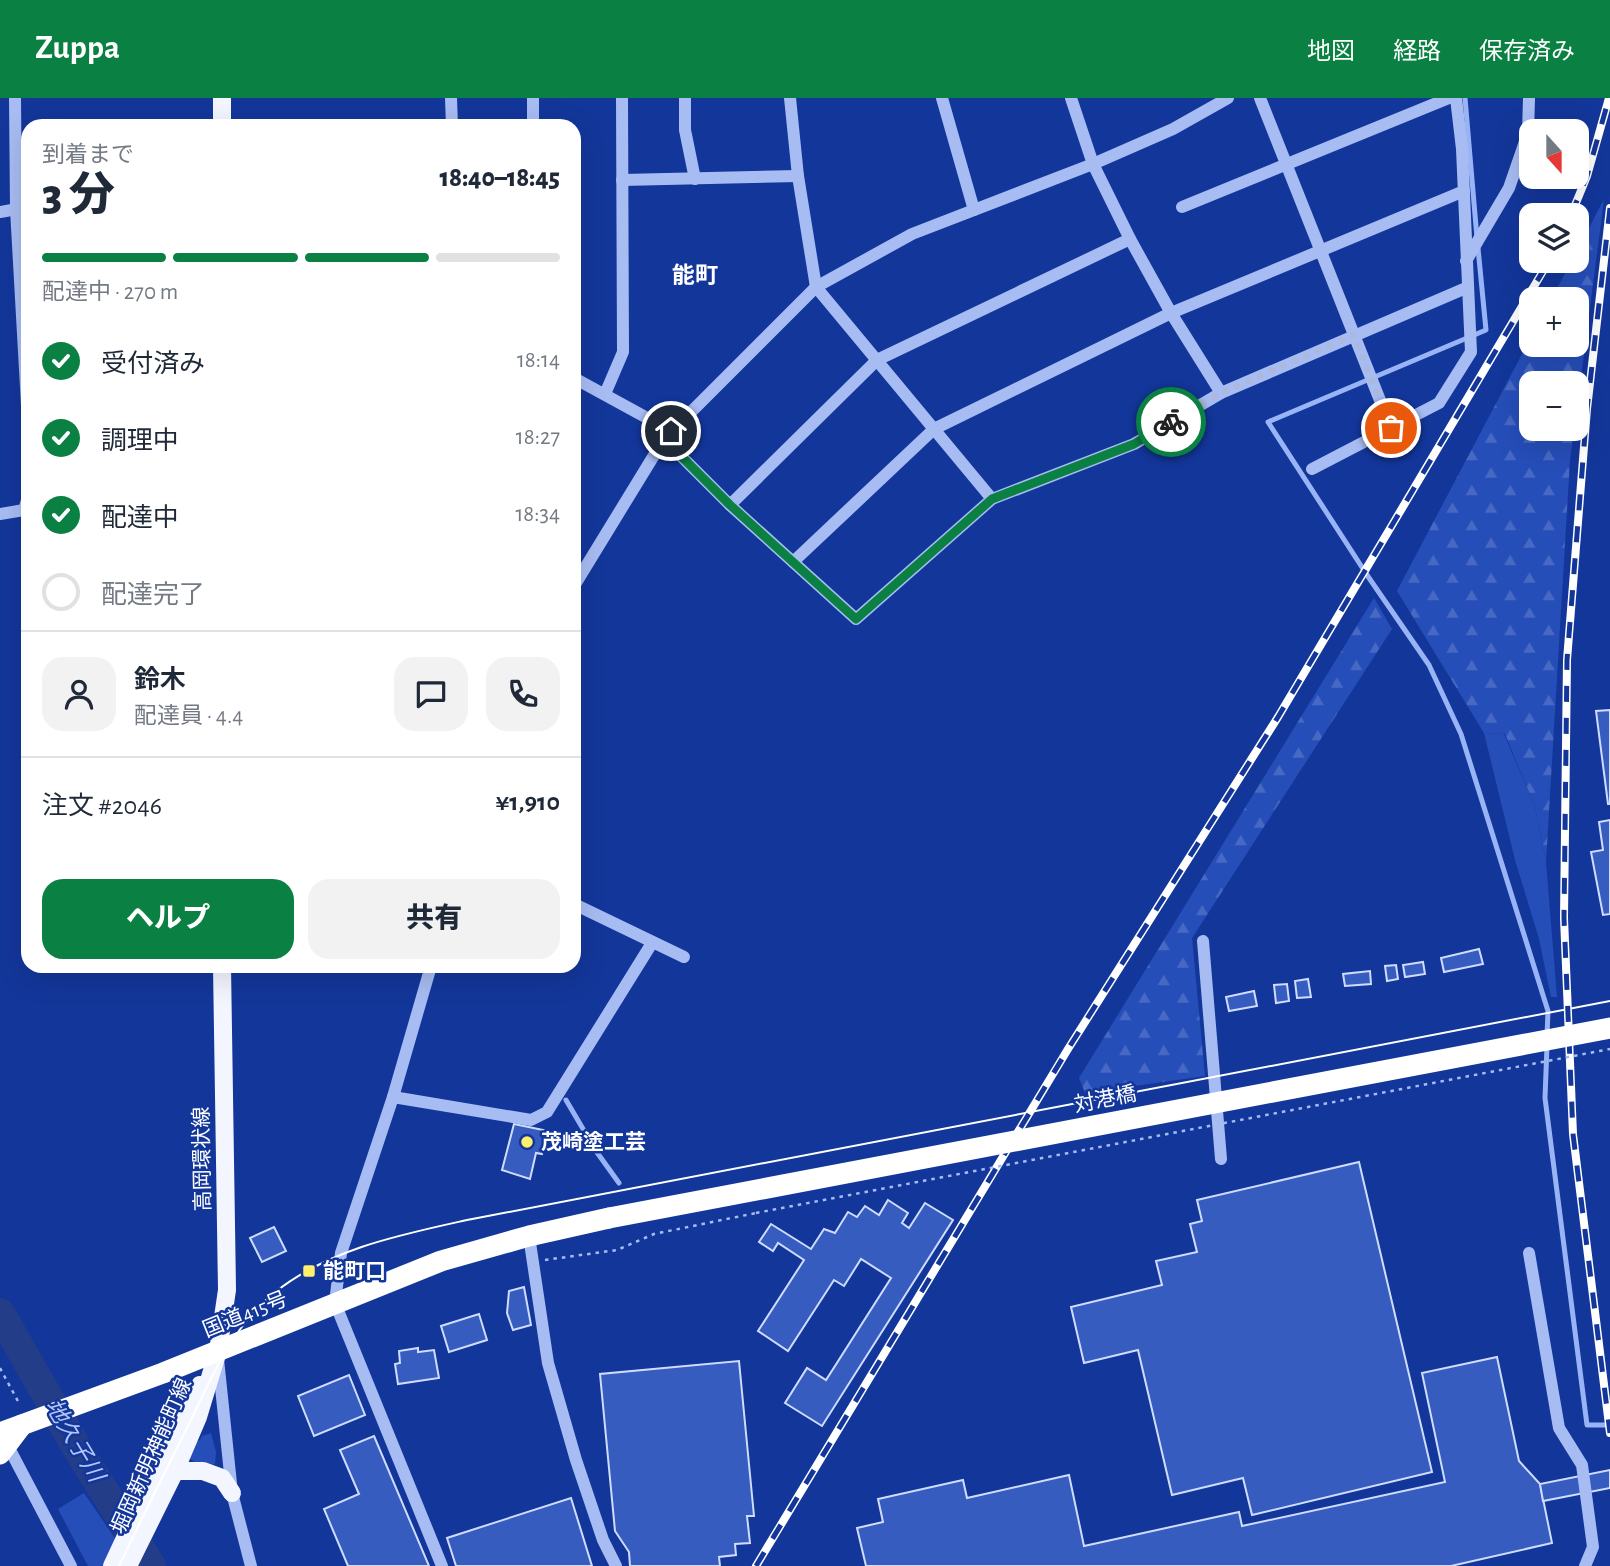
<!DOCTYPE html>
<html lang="ja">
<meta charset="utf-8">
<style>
:root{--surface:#fff;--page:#f2f2f3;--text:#1f2937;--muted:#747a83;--line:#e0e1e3;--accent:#0b8043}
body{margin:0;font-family:"Alegreya Sans","Noto Sans JP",sans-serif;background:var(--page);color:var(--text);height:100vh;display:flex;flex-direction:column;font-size:26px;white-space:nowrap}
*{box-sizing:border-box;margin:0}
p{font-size:23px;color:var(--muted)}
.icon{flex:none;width:38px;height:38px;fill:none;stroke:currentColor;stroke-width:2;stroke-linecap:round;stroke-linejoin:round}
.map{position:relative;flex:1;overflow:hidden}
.panel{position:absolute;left:21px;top:21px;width:560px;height:854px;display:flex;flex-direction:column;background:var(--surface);border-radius:21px;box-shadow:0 7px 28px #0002}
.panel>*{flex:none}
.needle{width:46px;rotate:159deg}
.fabs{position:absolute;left:1519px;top:21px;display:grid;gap:14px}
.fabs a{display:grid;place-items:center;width:70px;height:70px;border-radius:14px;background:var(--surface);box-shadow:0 7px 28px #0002;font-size:35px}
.pin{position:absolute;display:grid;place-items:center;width:60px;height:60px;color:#fff;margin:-30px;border:4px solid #fff;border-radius:50%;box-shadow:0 2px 7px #0007}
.courier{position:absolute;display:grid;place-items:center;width:70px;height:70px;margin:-35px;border:5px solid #0b8043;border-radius:50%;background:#fff;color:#222;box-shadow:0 2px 9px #0007}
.headline em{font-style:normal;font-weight:800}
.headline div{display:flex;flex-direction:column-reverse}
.headline{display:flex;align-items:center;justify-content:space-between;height:119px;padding:0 21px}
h1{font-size:46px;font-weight:800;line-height:52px}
.bar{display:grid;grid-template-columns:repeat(4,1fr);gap:10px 7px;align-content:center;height:84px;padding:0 21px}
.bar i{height:9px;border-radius:5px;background:var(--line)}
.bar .active{background:var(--accent)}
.bar p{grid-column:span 4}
.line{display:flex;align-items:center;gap:18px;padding:0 21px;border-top:2px solid var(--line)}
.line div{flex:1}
.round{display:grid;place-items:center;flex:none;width:74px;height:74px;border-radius:21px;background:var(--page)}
ol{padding:0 21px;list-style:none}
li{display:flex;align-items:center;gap:21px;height:77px}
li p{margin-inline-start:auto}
li .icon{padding:7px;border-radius:50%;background:var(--accent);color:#fff;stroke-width:4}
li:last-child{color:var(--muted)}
li i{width:38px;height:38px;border:4px solid var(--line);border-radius:50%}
.primary-button{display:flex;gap:14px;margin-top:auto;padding:14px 21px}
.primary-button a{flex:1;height:80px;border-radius:21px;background:var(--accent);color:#fff;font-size:28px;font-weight:800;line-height:80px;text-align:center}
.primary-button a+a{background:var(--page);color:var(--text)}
header{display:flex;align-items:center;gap:42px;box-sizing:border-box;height:98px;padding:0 35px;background:var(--accent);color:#fff}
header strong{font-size:33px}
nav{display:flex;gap:38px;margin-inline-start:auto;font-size:24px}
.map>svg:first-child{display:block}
.grass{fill:#264eb9}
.forest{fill:url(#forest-firs)}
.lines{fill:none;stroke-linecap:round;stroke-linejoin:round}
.stream{stroke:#99b4f6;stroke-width:5}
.river{stroke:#243d89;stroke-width:30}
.building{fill:#375cc0;stroke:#cfdcfd;stroke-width:2}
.path{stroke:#a7bcf3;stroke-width:2.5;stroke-dasharray:3.5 5;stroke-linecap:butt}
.minor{stroke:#a7bcf3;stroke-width:12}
.major{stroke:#f4f6ff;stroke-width:18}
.highway{stroke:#fff;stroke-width:21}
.tram{stroke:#fff;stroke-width:2}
.rail-casing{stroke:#fff;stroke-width:8}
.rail{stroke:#13369a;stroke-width:5;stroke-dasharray:16;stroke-linecap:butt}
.path-bridge{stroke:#a7bcf3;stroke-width:2.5;stroke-dasharray:3.5 5;stroke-linecap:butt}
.highway-bridge{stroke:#fff;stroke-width:21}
.done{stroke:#acb9dc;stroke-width:7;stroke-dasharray:0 12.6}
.route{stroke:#0b8043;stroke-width:9}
.poi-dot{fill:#ffef6a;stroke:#13369a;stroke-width:2.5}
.labels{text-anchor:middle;stroke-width:5;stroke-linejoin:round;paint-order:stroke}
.street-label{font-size:21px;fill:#fff;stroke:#13369a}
.poi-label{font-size:21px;font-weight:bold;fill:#fff;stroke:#13369a;text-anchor:start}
.neighbourhood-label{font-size:23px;font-weight:bold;fill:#fff;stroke:#13369a}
.water-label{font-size:23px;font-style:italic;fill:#b4c7fa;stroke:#13369a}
</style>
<header>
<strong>Zuppa</strong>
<nav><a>地図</a><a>経路</a><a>保存済み</a></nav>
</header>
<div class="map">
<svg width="1610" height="1468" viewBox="0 0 1610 1468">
<defs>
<pattern id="forest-firs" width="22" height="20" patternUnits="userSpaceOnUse" patternTransform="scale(1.75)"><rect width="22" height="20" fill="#264eb9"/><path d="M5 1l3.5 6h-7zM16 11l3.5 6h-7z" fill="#4769c4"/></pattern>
</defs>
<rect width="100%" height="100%" fill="#13369a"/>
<g class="grass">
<polygon points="1484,635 1504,636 1535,709 1546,764 1557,899 1551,899 1539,841 1515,762"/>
<path d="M211 1335 216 1354 215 1366C206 1369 197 1367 189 1360L195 1344 200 1342 202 1338Z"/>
<polygon points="84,1395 119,1446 110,1468 88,1468 58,1411"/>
</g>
<g class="forest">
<polygon points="1604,101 1577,310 1577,285 1531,285 1531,331 1574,331 1570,362 1546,764 1535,709 1505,636 1484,635 1397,493 1531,239 1531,247 1577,247 1577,201 1551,201 1572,163 1577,163 1577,153"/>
<polygon points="1374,500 1392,531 1192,840 1205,978 1085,995 1079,980"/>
</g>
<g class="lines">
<g class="stream">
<polyline points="1465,0 1477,140"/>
<polyline points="1478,150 1486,232 1268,324 1367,477 1429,567 1461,636 1548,913 1547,938"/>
<polyline points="1547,948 1545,1000 1587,1327 1610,1327"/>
<polyline points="566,1002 596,1053 619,1085"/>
</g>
<polyline class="river" points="0,1215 77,1350 151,1468"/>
</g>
<g class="building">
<polygon points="1610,612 1610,706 1608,706 1596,613"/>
<polygon points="1610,722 1610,816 1603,817 1591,754 1603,752 1599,724"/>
<polygon points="1479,851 1483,866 1444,874 1441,860"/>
<polygon points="1423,864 1425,876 1405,879 1403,867"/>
<polygon points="1396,867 1398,881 1387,883 1385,868"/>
<polygon points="1370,873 1371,886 1345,888 1343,876"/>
<polygon points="1308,881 1311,899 1297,900 1295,883"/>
<polygon points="1287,886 1289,903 1276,905 1274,887"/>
<polygon points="1254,893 1257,908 1229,913 1226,899"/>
<polygon points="514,1026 548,1033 542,1056 536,1055 530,1081 502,1072"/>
<polygon points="1359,1064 1432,1374 1252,1417 1243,1380 1172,1397 1138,1252 1084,1265 1071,1209 1162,1187 1156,1163 1197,1154 1190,1126 1202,1123 1197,1102"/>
<polygon points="888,1102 908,1115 902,1125 909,1130 925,1105 953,1122 822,1328 785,1305 807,1270 826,1282 891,1180 861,1161 844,1188 834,1182 788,1253 758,1233 804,1162 778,1145 773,1153 759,1144 771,1126 811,1151 824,1131 835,1135 848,1114 857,1119 865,1108 879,1117"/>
<polygon points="274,1129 286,1153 262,1164 250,1140"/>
<polygon points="524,1189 531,1227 513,1232 507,1215 509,1193"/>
<polygon points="479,1216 487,1242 449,1254 441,1228"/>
<polygon points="418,1250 418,1254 434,1252 439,1280 398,1286 395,1266 400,1265 399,1253"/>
<polygon points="1497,1259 1519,1363 1540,1386 1552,1445 1451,1468 866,1468 857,1430 883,1424 878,1401 963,1382 967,1400 1069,1377 1084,1448 1239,1414 1242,1428 1445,1384 1422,1275"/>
<polygon points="739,1263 754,1418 747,1418 750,1445 735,1446 736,1457 719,1459 720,1468 630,1468 629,1454 615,1433 600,1276"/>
<polygon points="349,1277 365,1317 314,1338 298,1298"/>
<polygon points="374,1338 429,1468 348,1468 324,1411 359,1396 340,1352"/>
<polygon points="1610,1372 1610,1390 1543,1403 1540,1386"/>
<polygon points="571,1400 592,1468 456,1468 447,1440"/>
</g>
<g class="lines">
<g class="path">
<polyline points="545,1162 617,1152 654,1136 756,1115"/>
<polyline points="0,1270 20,1307"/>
</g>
<g class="minor">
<polyline points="15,0 16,111 28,325"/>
<polyline points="451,0 452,28"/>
<polyline points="533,0 533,28"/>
<polyline points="685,0 685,32 695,81"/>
<polyline points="790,0 798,78 816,189 992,401"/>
<polyline points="942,0 974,112"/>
<polyline points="1071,0 1093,66 1130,141 1171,215 1221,295"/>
<polyline points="1260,0 1391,330"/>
<polyline points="622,82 798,78"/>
<polyline points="1182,109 1449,0"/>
<polyline points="0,114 28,109"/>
<polyline points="1466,163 1509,90 1528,35 1529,0"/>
<polyline points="574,280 671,333"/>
<polyline points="605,296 623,254 622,0"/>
<polyline points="664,341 730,407 856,521 992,401 1134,346 1221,295 1466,190"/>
<polyline points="1312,371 1439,305 1471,254 1462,51 1456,0"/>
<polyline points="730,407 877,262 1130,141"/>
<polyline points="0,416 24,412 28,399"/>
<polyline points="793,464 934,331 1171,215 1464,93"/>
<polyline points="574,488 664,341 816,189 912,136 1093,66 1173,31 1228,0"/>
<polyline points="574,806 684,859"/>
<polyline points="1203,843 1221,1061"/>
<polyline points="431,868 393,999 341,1155 335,1205 442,1468"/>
<polyline points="393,999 531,1022 547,1014 652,845"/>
<polyline points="529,1138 548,1265 576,1362 603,1442 616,1468"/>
<polyline points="1529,1155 1559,1330 1582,1367 1593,1449 1585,1468"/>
<polyline points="218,1261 232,1395 251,1468"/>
<polyline points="8,1348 71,1468"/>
</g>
<g class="major">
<polyline points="222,0 222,28"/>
<polyline points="175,1373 203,1373 222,1380 232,1395"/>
<polyline points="112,1468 177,1329 200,1287"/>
<polyline points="128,1468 175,1373 198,1319 218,1253 227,1192 222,868"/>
</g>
<g class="highway">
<polyline points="0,1335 163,1275 441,1163 529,1138 609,1120"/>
<polyline points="0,1356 22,1327"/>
</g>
<path class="tram" d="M119 1468C142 1420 166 1372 190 1324 212 1278 233 1228 274 1195 329 1151 399 1137 467 1122L1610 903"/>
<g class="rail-casing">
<g id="rail">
<polyline points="1610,110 1587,311 1567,562 1564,820 1573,1036 1610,1335"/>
<polyline points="1571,117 1587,78 1609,0"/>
<polyline points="756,1468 1068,951 1278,619 1549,163"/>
</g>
</g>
<use href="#rail" class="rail"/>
<polyline class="path-bridge" points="756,1115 1610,951"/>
<polyline class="highway-bridge" points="609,1120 1610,930"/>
</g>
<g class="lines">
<polyline class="done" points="1171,324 1221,295 1354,237 1391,330"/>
<polyline class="route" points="671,333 664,341 730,407 856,521 992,401 1134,346 1171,324"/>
</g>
<g class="poi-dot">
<circle cx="527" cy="1044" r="7"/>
<rect x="302" y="1166" width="14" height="14" rx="3.5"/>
</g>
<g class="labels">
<g class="street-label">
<text transform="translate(1105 1001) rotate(-11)" y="7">対港橋</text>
<text transform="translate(202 1061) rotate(-91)" y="7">高岡環状線</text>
<text transform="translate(245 1216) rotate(-22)" y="7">国道415号</text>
<text transform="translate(151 1358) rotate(-66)" y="7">堀岡新明神能町線</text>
</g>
<g class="poi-label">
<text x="541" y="1051">茂崎塗工芸</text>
<text x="323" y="1180">能町口</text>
</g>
<g class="neighbourhood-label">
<text x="695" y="185">能町</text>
</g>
<g class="water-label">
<text transform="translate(75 1342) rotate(59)" y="8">地久子川</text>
</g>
</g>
</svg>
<div class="fabs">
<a><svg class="needle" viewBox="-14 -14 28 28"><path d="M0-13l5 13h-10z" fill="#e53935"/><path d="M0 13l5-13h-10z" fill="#747a83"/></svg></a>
<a><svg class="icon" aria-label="layers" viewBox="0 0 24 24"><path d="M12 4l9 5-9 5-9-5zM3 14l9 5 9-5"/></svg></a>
<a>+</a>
<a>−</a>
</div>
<div class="pin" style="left:1391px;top:330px;background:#ea580c"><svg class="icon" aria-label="bag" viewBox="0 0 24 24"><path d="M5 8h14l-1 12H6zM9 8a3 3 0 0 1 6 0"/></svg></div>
<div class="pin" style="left:671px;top:333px;background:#1f2937"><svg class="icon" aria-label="home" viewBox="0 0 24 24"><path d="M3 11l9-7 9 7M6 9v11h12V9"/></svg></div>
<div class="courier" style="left:1171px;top:324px"><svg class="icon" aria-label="bike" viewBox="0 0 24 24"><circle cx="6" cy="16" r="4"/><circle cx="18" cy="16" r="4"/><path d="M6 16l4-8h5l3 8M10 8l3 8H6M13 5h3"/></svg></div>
<section class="panel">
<div class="headline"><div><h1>3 分</h1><p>到着まで</p></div><em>18:40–18:45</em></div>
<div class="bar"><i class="active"></i><i class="active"></i><i class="active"></i><i></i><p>配達中 · 270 m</p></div>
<ol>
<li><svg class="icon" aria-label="check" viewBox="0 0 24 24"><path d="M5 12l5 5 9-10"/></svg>受付済み<p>18:14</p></li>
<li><svg class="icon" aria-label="check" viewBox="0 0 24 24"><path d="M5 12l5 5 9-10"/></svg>調理中<p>18:27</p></li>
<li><svg class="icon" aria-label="check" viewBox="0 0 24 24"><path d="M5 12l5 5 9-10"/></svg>配達中<p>18:34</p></li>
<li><i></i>配達完了</li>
</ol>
<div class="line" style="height:126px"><a class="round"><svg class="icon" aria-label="person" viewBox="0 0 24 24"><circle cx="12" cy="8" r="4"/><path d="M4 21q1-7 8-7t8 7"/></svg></a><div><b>鈴木</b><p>配達員 · 4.4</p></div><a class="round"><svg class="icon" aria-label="chat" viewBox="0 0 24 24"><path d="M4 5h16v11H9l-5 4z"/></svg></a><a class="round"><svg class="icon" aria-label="phone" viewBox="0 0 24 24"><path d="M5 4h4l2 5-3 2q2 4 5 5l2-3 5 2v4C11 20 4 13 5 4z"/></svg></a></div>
<div class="line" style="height:91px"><div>注文 #2046</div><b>¥1,910</b></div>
<div class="primary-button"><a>ヘルプ</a><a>共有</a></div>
</section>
</div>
